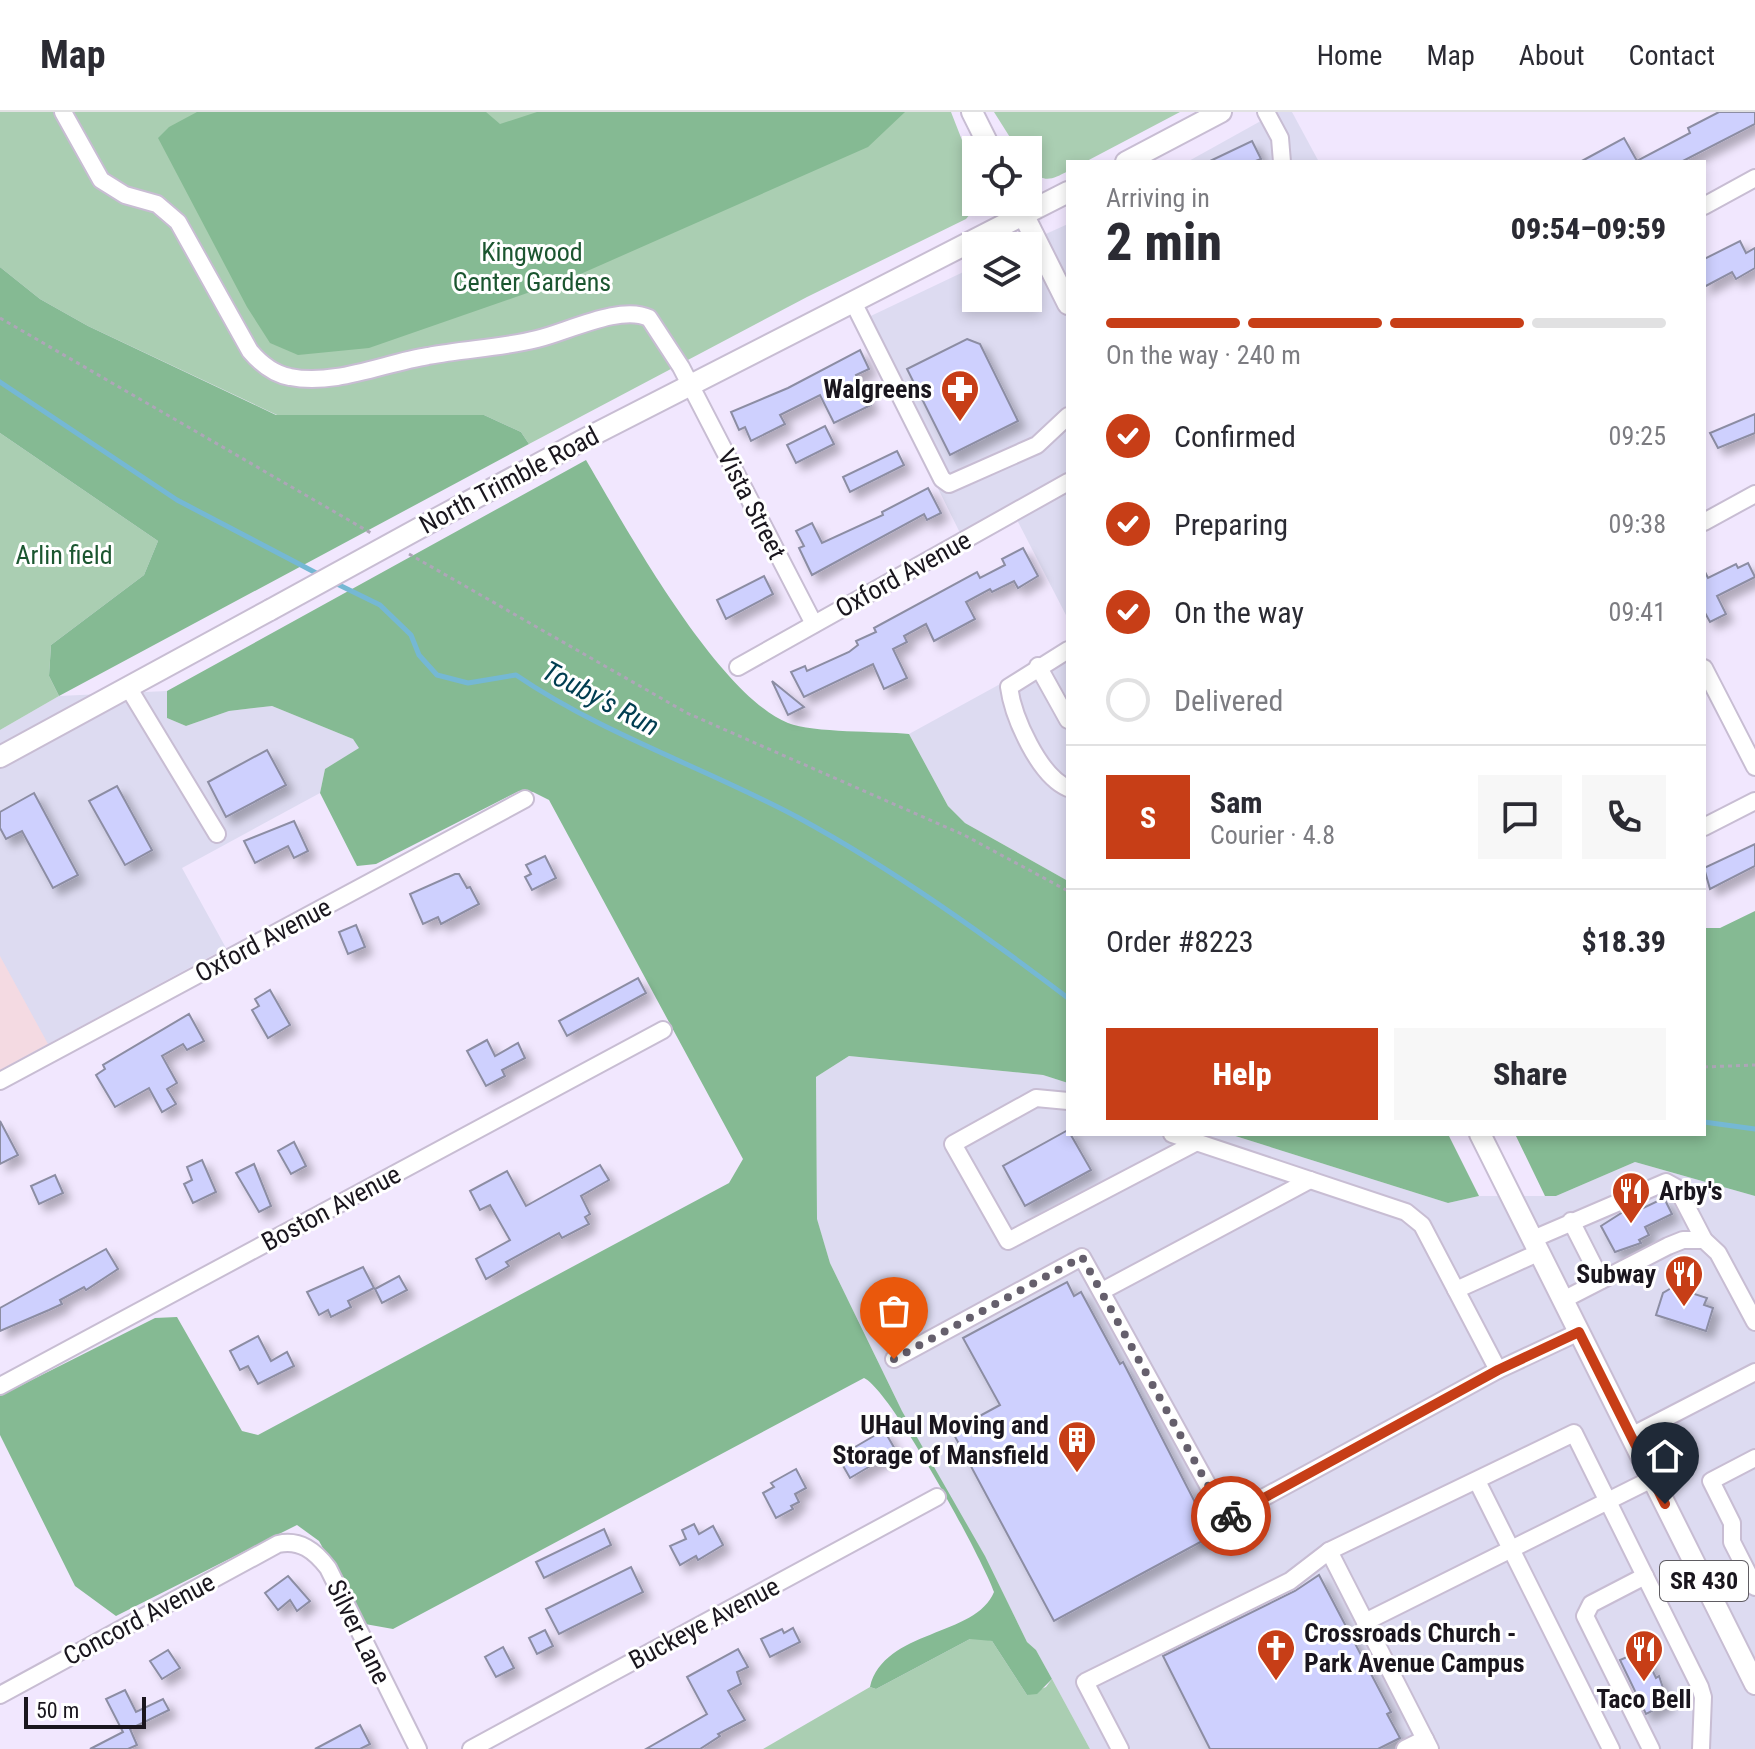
<!DOCTYPE html>
<meta charset="utf-8">
<style>
:root{--surface:#fff;--page:#f7f7f7;--text:#2b2b33;--muted:#7c7c81;--line:#e1e1e2;--accent:#c73e17}
body{margin:0;font-family:"Roboto Condensed",sans-serif;background:var(--page);color:var(--text);height:100vh;display:flex;flex-direction:column;font-size:30px;white-space:nowrap}
*{box-sizing:border-box;margin:0}
p{font-size:26px;color:var(--muted)}
.icon{flex:none;width:44px;height:44px;fill:none;stroke:currentColor;stroke-width:2;stroke-linecap:round;stroke-linejoin:round}
.map{position:relative;flex:1;overflow:hidden}
.drawer{position:absolute;left:1066px;top:48px;width:640px;height:976px;display:flex;flex-direction:column;background:var(--surface);border-radius:0px;box-shadow:0 4px 12px #0003}
.drawer>*{flex:none}
.fabs{position:absolute;left:962px;top:24px;display:grid;gap:16px}
.fabs a{display:grid;place-items:center;width:80px;height:80px;border-radius:0px;background:var(--surface);box-shadow:0 4px 12px #0003;font-size:40px}
.scale{position:absolute;left:24px;bottom:20px;width:122px;box-sizing:border-box;padding-left:8px;border:4px solid #1a161e;border-top:0;font-size:22px;line-height:28px;white-space:nowrap;color:#1a161e;-webkit-text-stroke:6px #fff;paint-order:stroke}
.pin{position:absolute;display:grid;place-items:center;width:68px;height:68px;color:#fff;margin:-82px -34px;border-radius:50% 50% 50% 0;rotate:-45deg;box-shadow:0 0 8px #0007}
.pin .icon{rotate:45deg}
.courier{position:absolute;display:grid;place-items:center;width:80px;height:80px;margin:-40px;border:6px solid #c73e17;border-radius:50%;background:#fff;color:#222;box-shadow:0 2px 10px #0007}
.headline em{font-style:normal;font-weight:800}
.headline div{display:flex;flex-direction:column-reverse}
.headline{display:flex;align-items:center;justify-content:space-between;height:136px;padding:0 40px}
h1{font-size:52px;font-weight:800;line-height:60px}
.bar{display:grid;grid-template-columns:repeat(4,1fr);gap:12px 8px;align-content:center;height:96px;padding:0 40px}
.bar i{height:10px;border-radius:6px;background:var(--line)}
.bar .on{background:var(--accent)}
.bar p{grid-column:span 4}
.line{display:flex;align-items:center;gap:20px;padding:0 40px;border-top:2px solid var(--line)}
.line div{flex:1}
.round{display:grid;place-items:center;flex:none;width:84px;height:84px;border-radius:0px;background:var(--page)}
ol{padding:0 40px;list-style:none}
li{display:flex;align-items:center;gap:24px;height:88px}
li p{margin-inline-start:auto}
li .icon{padding:8px;border-radius:50%;background:var(--accent);color:#fff;stroke-width:4}
li:last-child{color:var(--muted)}
li i{width:44px;height:44px;border:4px solid var(--line);border-radius:50%}
.button{display:flex;gap:16px;margin-top:auto;padding:16px 40px}
.button a{flex:1;height:92px;border-radius:0px;background:var(--accent);color:#fff;font-size:32px;font-weight:800;line-height:92px;text-align:center}
.button a+a{background:var(--page);color:var(--text)}
header{display:flex;align-items:center;gap:48px;box-sizing:border-box;height:112px;padding:0 40px;background:var(--surface);border-bottom:2px solid var(--line)}
header strong{font-size:38px}
nav{display:flex;gap:44px;margin-inline-start:auto;font-size:28px}
.map>svg:first-child{display:block}
.commercial{fill:#dddbf1}
.education{fill:#f4dae2}
.green{fill:#aaceb2}
.forest{fill:#85ba93}
.lines{fill:none;stroke-linecap:round;stroke-linejoin:round}
.stream{stroke:#75b8d4;stroke-width:5}
.building{fill:#ced0fe;stroke:#8c8da3;stroke-width:2;filter:url(#shadow)}
.minor-casing{stroke:#c8bdd3;stroke-width:20}
.major-casing{stroke:#c8bdd3;stroke-width:24}
.path{stroke:#aea6b8;stroke-width:3;stroke-dasharray:4 4;stroke-linecap:butt}
.minor{stroke:#fff;stroke-width:16}
.major{stroke:#fff;stroke-width:20}
.major-bridge-casing{stroke:#c8bdd3;stroke-width:24;stroke-linecap:butt}
.major-bridge{stroke:#fff;stroke-width:20}
.done{stroke:#655f6c;stroke-width:8;stroke-dasharray:0 14.4}
.route{stroke:#c73e17;stroke-width:10}
.labels{text-anchor:middle;stroke-width:6;stroke-linejoin:round;paint-order:stroke}
.shield{fill:#fff;stroke:#5f5c62;stroke-width:2}
.shield-label{font-size:24px;font-weight:bold;fill:#1a161e}
.park-label{font-size:26px;fill:#1b5630;stroke:#fff}
.poi-label{font-size:26px;font-weight:bold;fill:#1a161e;stroke:#fff;text-anchor:end}
.street-label{font-size:26px;fill:#1a161e;stroke:#fff}
.water-label{font-size:28px;font-style:italic;fill:#003d51;stroke:#fff}
</style>
<header>
<strong>Map</strong>
<nav><a>Home</a><a>Map</a><a>About</a><a>Contact</a></nav>
</header>
<div class="map">
<svg width="1755" height="1637" viewBox="0 0 1755 1637">
<defs>
<filter id="shadow"><feDropShadow dx="7" dy="7" stdDeviation="4" flood-color="#0004"/></filter>
</defs>
<rect width="100%" height="100%" fill="#f1e7fe"/>
<g class="commercial">
<polygon points="1277,0 1292,0 1319,50 1187,50"/>
<polygon points="1068,112 1068,507 1014,402 964,429 856,211 976,154 976,186 1028,186 1028,134 1019,134"/>
<polygon points="1068,535 1068,769 965,711 948,694 909,622"/>
<polygon points="167,579 167,606 186,614 229,599 272,594 353,627 360,636 325,657 320,681 182,756 226,836 0,958 0,618 59,584"/>
<polygon points="849,944 1043,963 1068,971 1068,1022 1229,1022 1448,1091 1479,1084 1556,1084 1635,1050 1755,1084 1755,1637 1090,1637 1036,1538 1027,1530 995,1465 902,1299 830,1151 817,1108 816,965"/>
</g>
<polygon class="education" points="0,844 48,932 0,958"/>
<g class="green">
<polygon points="0,0 951,0 976,64 976,90 980,90 966,107 807,185 529,332 521,320 484,303 277,303 88,214 40,187 0,155"/>
<path d="M994 0H1180L1085 50H1068V59C1053 67 1046 71 1031 60L1028 38H1018Z"/>
<polygon points="0,321 158,429 144,463 51,533 49,564 59,584 0,618"/>
<polygon points="981,1526 992,1529 1027,1583 1046,1575 1052,1567 1090,1637 763,1637 870,1575 876,1577 970,1527"/>
</g>
<g class="forest">
<polygon points="197,0 486,0 500,12 537,0 905,0 868,35 576,164 369,236 298,243 270,231 247,195 158,26 169,15"/>
<polygon points="0,155 40,187 88,214 276,303 484,303 521,320 529,332 59,584 49,564 51,533 144,463 158,429 0,321"/>
<path d="M586 348C626 416 717 582 788 611 813 621 880 619 909 622L948 694 965 711 1068 769V971L1043 963 849 944 816 965 817 1107 830 1151 902 1299 985 1444 1027 1530 1036 1538 1052 1567 1037 1582 1027 1583 992 1529 970 1527 876 1577 870 1575C884 1517 976 1525 994 1480 982 1446 891 1278 864 1266L393 1517 365 1512 319 1429 297 1413 116 1504 75 1474 0 1323V1284L155 1206 177 1205 242 1319 258 1323 729 1071 743 1047 549 688 533 680 519 679 376 752 357 754 320 681 325 657 359 636 353 627 272 594 229 599 186 614 167 606V579Z"/>
<polygon points="1755,799 1755,1084 1635,1050 1556,1084 1545,1084 1515,1022 1704,1022 1704,816 1720,816"/>
<polygon points="1229,1022 1448,1022 1479,1084 1448,1091"/>
</g>
<g class="lines">
<g class="stream">
<polyline points="0,270 177,388 320,463"/>
<path d="M333 470 380 493 411 523 419 543 437 563 468 571 516 563C604 623 706 656 799 706 894 758 982 821 1068 886"/>
<polyline points="1704,1010 1755,1017"/>
</g>
</g>
<g class="building">
<polygon points="1719,0 1755,0 1755,12 1681,50 1580,50 1624,26 1637,49 1690,21 1688,16"/>
<polygon points="1252,29 1261,47 1253,50 1208,50"/>
<polygon points="1740,129 1746,141 1755,136 1755,156 1736,167 1732,160 1704,175 1704,147"/>
<polygon points="967,227 980,232 1018,309 950,343 907,257"/>
<polygon points="860,238 869,257 856,263 871,293 834,311 820,283 780,303 785,312 751,329 745,315 739,318 731,300 788,276"/>
<polygon points="1755,302 1755,321 1718,336 1710,321"/>
<polygon points="825,314 834,332 796,351 787,333"/>
<polygon points="897,339 904,353 850,380 843,365"/>
<polygon points="928,376 941,401 927,408 924,402 812,463 799,436 804,434 796,419 812,411 822,431 883,403 882,400"/>
<polygon points="1023,436 1038,464 1018,476 1014,469 992,480 990,477 966,490 975,507 934,529 926,512 904,524 907,530 893,537 907,566 884,577 873,552 804,585 791,560 805,554 807,559 849,540 858,533 856,529 876,520 874,516 977,460 980,466 1005,453 1002,447"/>
<polygon points="1748,451 1755,465 1717,484 1726,502 1710,510 1704,499 1704,458 1708,466 1736,452 1738,456"/>
<polygon points="764,464 773,482 726,507 717,488"/>
<polygon points="772,569 804,595 788,603"/>
<polygon points="267,638 286,673 226,705 208,670"/>
<polygon points="117,674 152,738 125,753 89,689"/>
<polygon points="34,681 78,763 53,776 22,719 6,727 0,716 0,700"/>
<polygon points="294,709 308,739 294,746 288,734 255,751 244,729"/>
<polygon points="1755,732 1755,754 1710,777 1704,756"/>
<polygon points="545,744 556,766 532,778 525,765 531,762 526,753"/>
<polygon points="455,762 459,762 467,776 470,775 479,792 441,812 438,805 423,812 410,782"/>
<polygon points="356,813 365,835 348,842 339,820"/>
<polygon points="638,866 646,881 567,924 559,909"/>
<polygon points="270,878 290,913 268,926 252,898 259,894 255,887"/>
<polygon points="189,902 204,929 187,938 183,932 162,944 177,971 167,977 176,992 162,1000 149,976 115,995 96,963 105,957 103,953"/>
<polygon points="487,928 495,944 518,931 525,946 502,958 505,964 486,974 467,939"/>
<polygon points="0,1009 18,1043 0,1052"/>
<polygon points="1068,1018 1091,1058 1025,1094 1003,1054"/>
<polygon points="294,1030 306,1054 291,1062 278,1039"/>
<polygon points="202,1048 216,1080 193,1091 184,1072 192,1068 187,1055"/>
<polygon points="254,1052 271,1094 259,1100 236,1061"/>
<polygon points="600,1053 609,1068 581,1084 590,1102 585,1105 589,1112 562,1126 559,1121 506,1150 509,1154 486,1167 476,1147 510,1128 490,1093 480,1098 470,1079 507,1059 526,1094"/>
<polygon points="55,1063 63,1081 39,1092 31,1074"/>
<polygon points="1664,1086 1672,1102 1645,1115 1649,1123 1639,1128 1641,1131 1615,1140 1601,1114 1623,1100 1637,1099"/>
<polygon points="106,1137 118,1157 86,1178 84,1175 60,1188 62,1192 49,1198 0,1219 0,1196"/>
<polygon points="363,1155 374,1176 348,1189 351,1195 331,1205 328,1198 319,1203 307,1180"/>
<polygon points="399,1164 407,1178 382,1191 375,1177"/>
<polygon points="1067,1170 1074,1184 1081,1180 1120,1252 1123,1250 1202,1404 1195,1408 1206,1427 1054,1509 952,1319 1000,1293 963,1226"/>
<polygon points="1673,1175 1707,1186 1704,1193 1713,1196 1706,1219 1656,1203 1663,1181"/>
<polygon points="258,1224 271,1249 287,1240 294,1254 258,1272 248,1254 240,1258 230,1239"/>
<polygon points="884,1318 896,1339 850,1366 838,1345"/>
<polygon points="796,1357 806,1376 795,1382 799,1390 791,1394 793,1397 776,1406 763,1381 774,1375 771,1371"/>
<polygon points="694,1412 699,1422 713,1414 723,1433 698,1448 696,1444 680,1453 670,1434 686,1427 682,1418"/>
<polygon points="604,1417 611,1433 544,1466 536,1450"/>
<polygon points="631,1455 643,1480 559,1522 546,1497"/>
<polygon points="1319,1463 1391,1600 1387,1602 1400,1626 1378,1637 1210,1637 1163,1544 1295,1479"/>
<polygon points="288,1464 310,1489 297,1499 290,1488 278,1498 265,1481"/>
<polygon points="793,1516 800,1530 770,1545 761,1527 782,1517 784,1521"/>
<polygon points="545,1518 553,1534 537,1542 529,1526"/>
<polygon points="503,1535 514,1556 496,1565 485,1545"/>
<polygon points="738,1537 748,1555 737,1560 741,1572 728,1579 745,1608 718,1622 720,1624 700,1637 646,1637 707,1602 687,1565"/>
<polygon points="168,1538 180,1556 162,1567 150,1549"/>
<polygon points="1634,1542 1637,1547 1645,1543 1656,1566 1659,1564 1668,1591 1646,1602 1620,1548"/>
<polygon points="125,1578 136,1600 163,1587 169,1598 130,1617 137,1633 128,1637 90,1637 123,1620 106,1587"/>
<polygon points="360,1613 370,1632 360,1637 315,1637"/>
</g>
<g class="lines">
<g class="minor-casing">
<g id="minor">
<path d="M63 0 101 68 125 83 157 92 178 110 250 239C261 252 273 262 290 265 335 274 384 251 428 244 464 237 501 236 537 227 567 220 621 192 649 206L681 255 814 512"/>
<polyline points="1266,0 1280,26 1282,50"/>
<polyline points="1704,94 1755,66"/>
<polyline points="853,190 942,367 949,372 1037,333 1068,304"/>
<polyline points="1704,410 1755,382"/>
<path d="M1068 538 1009 575C1013 605 1039 664 1068 676"/>
<polyline points="1038,554 1068,608"/>
<polyline points="738,555 1068,370"/>
<polyline points="1704,556 1755,655"/>
<polyline points="128,575 217,722"/>
<polyline points="1704,715 1755,689"/>
<polyline points="0,969 525,687"/>
<polyline points="1068,989 1036,986 953,1032 1008,1129 1197,1030"/>
<polyline points="1172,1022 1406,1100 1422,1113 1498,1258"/>
<polyline points="1571,1109 1601,1168"/>
<polyline points="1533,1127 1666,1070 1677,1076 1704,1128 1718,1141 1755,1210"/>
<polyline points="1456,1178 1540,1140"/>
<polyline points="1102,1179 1310,1068"/>
<polyline points="1563,1188 1668,1134 1683,1128 1704,1128"/>
<polyline points="894,1247 1082,1145 1226,1406 1498,1258 1579,1220"/>
<polyline points="0,1274 663,918"/>
<polyline points="1631,1324 1755,1260"/>
<polyline points="1755,1346 1711,1369 1732,1411 1732,1430 1755,1475"/>
<polyline points="1477,1369 1611,1637"/>
<polyline points="1329,1439 1430,1637"/>
<polyline points="1645,1464 1591,1492 1585,1504 1651,1637"/>
<polyline points="1365,1510 1652,1367"/>
<path d="M0 1583 278 1432C300 1427 315 1439 328 1456L418 1637"/>
<polyline points="471,1637 937,1385"/>
<polyline points="1120,1637 1085,1570 1290,1469 1329,1439 1574,1321 1700,1575 1703,1585 1701,1637"/>
<polyline points="1405,1637 1425,1627"/>
</g>
</g>
<g class="major-casing">
<g id="major">
<polyline points="972,0 991,38"/>
<polyline points="1126,50 1221,0"/>
<polyline points="1018,92 1068,192"/>
<polyline points="436,407 583,328 1068,80"/>
<polyline points="0,645 270,498"/>
<polyline points="1480,1022 1755,1572"/>
</g>
</g>
<g class="path">
<polyline points="0,206 371,421"/>
<polyline points="409,442 687,601 964,723 1068,779"/>
<polyline points="1704,955 1755,953"/>
</g>
<use href="#minor" class="minor"/>
<use href="#major" class="major"/>
<g class="major-bridge-casing">
<polyline id="major-bridge" points="270,498 436,407"/>
</g>
<use href="#major-bridge" class="major-bridge"/>
</g>
<g class="lines">
<polyline class="done" points="894,1247 1082,1145 1226,1406 1231,1404"/>
<polyline class="route" points="1231,1404 1498,1258 1579,1220 1665,1392"/>
</g>
<defs>
<g id="pharmacy-pin" transform="scale(2)"><path d="M0 17L-7.5 6A9.5 9.5 0 1 1 7.5 6Z" fill="#c73e17" stroke="#fff"/><path d="M-2-6h4v4h4v4h-4v4h-4v-4h-4v-4h4Z" fill="#fff"/></g>
<g id="restaurant-pin" transform="scale(2)"><path d="M0 17L-7.5 6A9.5 9.5 0 1 1 7.5 6Z" fill="#c73e17" stroke="#fff"/><path d="M-5-6h1v4h1v-4h1v4h1v-4h1v5L-1.5 .5V6h-2V.5L-5-1ZM5-6V6H3V1.5H1.5Q1.5-4 5-6Z" fill="#fff"/></g>
<g id="building-pin" transform="scale(2)"><path d="M0 17L-7.5 6A9.5 9.5 0 1 1 7.5 6Z" fill="#c73e17" stroke="#fff"/><path d="M-4-6H4V6H1V3H-1V6H-4ZM-2.5-4.3h1.7v1.8h-1.7ZM.8-4.3h1.7v1.8H.8ZM-2.5-1h1.7V.8h-1.7ZM.8-1h1.7V.8H.8Z" fill="#fff"/></g>
<g id="church-pin" transform="scale(2)"><path d="M0 17L-7.5 6A9.5 9.5 0 1 1 7.5 6Z" fill="#c73e17" stroke="#fff"/><path d="M-1.2-6h2.4v3.5h3.3v2.4h-3.3V6h-2.4V-.1h-3.3v-2.4h3.3Z" fill="#fff"/></g>
</defs>
<g fill-rule="evenodd">
<use href="#pharmacy-pin" x="960" y="277"/>
<use href="#restaurant-pin" x="1631" y="1079"/>
<use href="#restaurant-pin" x="1684" y="1162"/>
<use href="#building-pin" x="1077" y="1328"/>
<use href="#church-pin" x="1276" y="1536"/>
<use href="#restaurant-pin" x="1644" y="1537"/>
</g>
<g class="labels">
<rect class="shield" x="1660" y="1449" width="88" height="40" rx="6"/>
<g class="shield-label">
<text x="1704" y="1477">SR 430</text>
</g>
<g class="park-label">
<text x="532" y="149">Kingwood<tspan x="532" dy="30">Center Gardens</tspan></text>
<text x="64" y="452">Arlin field</text>
</g>
<g class="poi-label">
<text x="932" y="286">Walgreens</text>
<text x="1659" y="1088" text-anchor="start">Arby's</text>
<text x="1656" y="1171">Subway</text>
<text x="1049" y="1322">UHaul Moving and<tspan x="1049" dy="30">Storage of Mansfield</tspan></text>
<text x="1304" y="1530" text-anchor="start">Crossroads Church -<tspan x="1304" dy="30">Park Avenue Campus</tspan></text>
<text x="1644" y="1596" text-anchor="middle">Taco Bell</text>
</g>
<g class="street-label">
<text transform="translate(509 368) rotate(-28)" y="9">North Trimble Road</text>
<text transform="translate(752 392) rotate(63)" y="9">Vista Street</text>
<text transform="translate(903 462) rotate(-29)" y="9">Oxford Avenue</text>
<text transform="translate(263 828) rotate(-28)" y="9">Oxford Avenue</text>
<text transform="translate(331 1096) rotate(-28)" y="9">Boston Avenue</text>
<text transform="translate(139 1507) rotate(-28)" y="9">Concord Avenue</text>
<text transform="translate(704 1511) rotate(-28)" y="9">Buckeye Avenue</text>
<text transform="translate(359 1520) rotate(64)" y="9">Silver Lane</text>
</g>
<g class="water-label">
<text transform="translate(601 586) rotate(28)" y="10">Touby's Run</text>
</g>
</g>
</svg>
<div class="fabs">
<a><svg class="icon" aria-label="locate" viewBox="0 0 24 24"><circle cx="12" cy="12" r="6"/><path d="M12 2v4M12 18v4M2 12h4M18 12h4"/></svg></a>
<a><svg class="icon" aria-label="layers" viewBox="0 0 24 24"><path d="M12 4l9 5-9 5-9-5zM3 14l9 5 9-5"/></svg></a>
</div>
<div class="scale">50 m</div>
<div class="pin" style="left:894px;top:1247px;background:#ea580c"><svg class="icon" aria-label="bag" viewBox="0 0 24 24"><path d="M5 8h14l-1 12H6zM9 8a3 3 0 0 1 6 0"/></svg></div>
<div class="pin" style="left:1665px;top:1392px;background:#1f2937"><svg class="icon" aria-label="home" viewBox="0 0 24 24"><path d="M3 11l9-7 9 7M6 9v11h12V9"/></svg></div>
<div class="courier" style="left:1231px;top:1404px"><svg class="icon" aria-label="bike" viewBox="0 0 24 24"><circle cx="6" cy="16" r="4"/><circle cx="18" cy="16" r="4"/><path d="M6 16l4-8h5l3 8M10 8l3 8H6M13 5h3"/></svg></div>
<section class="drawer">
<div class="headline"><div><h1>2 min</h1><p>Arriving in</p></div><em>09:54–09:59</em></div>
<div class="bar"><i class="on"></i><i class="on"></i><i class="on"></i><i></i><p>On the way · 240 m</p></div>
<ol>
<li><svg class="icon" aria-label="check" viewBox="0 0 24 24"><path d="M5 12l5 5 9-10"/></svg>Confirmed<p>09:25</p></li>
<li><svg class="icon" aria-label="check" viewBox="0 0 24 24"><path d="M5 12l5 5 9-10"/></svg>Preparing<p>09:38</p></li>
<li><svg class="icon" aria-label="check" viewBox="0 0 24 24"><path d="M5 12l5 5 9-10"/></svg>On the way<p>09:41</p></li>
<li><i></i>Delivered</li>
</ol>
<div class="line" style="height:144px"><b class="round" style="background:var(--accent);color:#fff">S</b><div><b>Sam</b><p>Courier · 4.8</p></div><a class="round"><svg class="icon" aria-label="chat" viewBox="0 0 24 24"><path d="M4 5h16v11H9l-5 4z"/></svg></a><a class="round"><svg class="icon" aria-label="phone" viewBox="0 0 24 24"><path d="M5 4h4l2 5-3 2q2 4 5 5l2-3 5 2v4C11 20 4 13 5 4z"/></svg></a></div>
<div class="line" style="height:104px"><div>Order #8223</div><b>$18.39</b></div>
<div class="button"><a>Help</a><a>Share</a></div>
</section>
</div>
